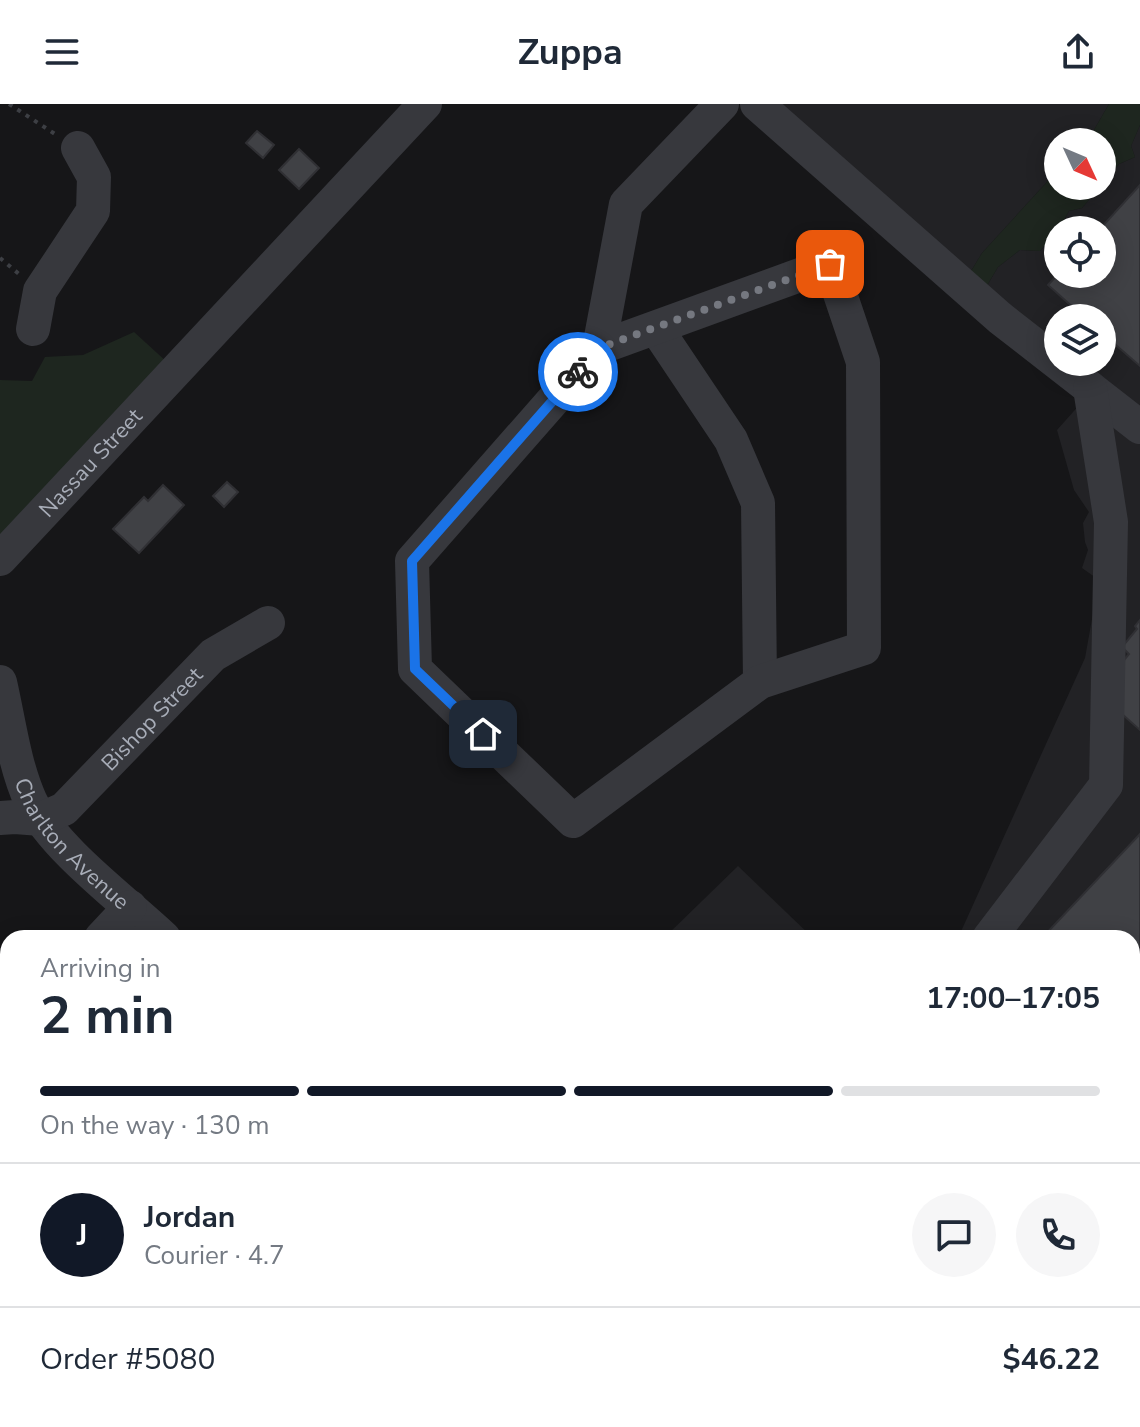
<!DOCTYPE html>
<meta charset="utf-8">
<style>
:root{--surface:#fff;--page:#f6f6f7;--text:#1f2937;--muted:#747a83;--line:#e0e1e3;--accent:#111827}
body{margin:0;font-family:"Nunito Sans",sans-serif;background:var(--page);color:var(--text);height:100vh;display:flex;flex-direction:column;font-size:30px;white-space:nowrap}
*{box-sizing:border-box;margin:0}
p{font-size:26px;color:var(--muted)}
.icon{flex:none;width:44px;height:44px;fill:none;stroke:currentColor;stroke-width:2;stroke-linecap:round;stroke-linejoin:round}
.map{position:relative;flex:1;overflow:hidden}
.details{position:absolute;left:0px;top:826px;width:1140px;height:498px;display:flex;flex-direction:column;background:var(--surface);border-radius:24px 24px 0 0;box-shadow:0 4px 20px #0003}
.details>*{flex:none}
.needle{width:52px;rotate:134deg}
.fabs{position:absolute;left:1044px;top:24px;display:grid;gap:16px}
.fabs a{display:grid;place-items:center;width:72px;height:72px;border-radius:50%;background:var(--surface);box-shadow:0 4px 20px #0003;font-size:40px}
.pin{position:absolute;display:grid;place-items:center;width:68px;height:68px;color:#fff;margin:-34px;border-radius:16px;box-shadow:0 4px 12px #0006}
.courier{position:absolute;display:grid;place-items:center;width:80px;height:80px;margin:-40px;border:6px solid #1a73e8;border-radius:50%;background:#fff;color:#222;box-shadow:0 2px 10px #0007}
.summary em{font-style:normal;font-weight:700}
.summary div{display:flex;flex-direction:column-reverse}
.summary{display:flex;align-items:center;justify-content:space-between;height:136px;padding:0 40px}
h1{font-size:52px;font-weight:700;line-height:60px}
.bar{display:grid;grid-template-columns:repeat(4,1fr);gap:12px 8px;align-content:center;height:96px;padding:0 40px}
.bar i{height:10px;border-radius:6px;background:var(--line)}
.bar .active{background:var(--accent)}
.bar p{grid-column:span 4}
.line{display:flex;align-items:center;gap:20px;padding:0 40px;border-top:2px solid var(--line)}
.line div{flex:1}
.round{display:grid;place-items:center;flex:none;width:84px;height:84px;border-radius:42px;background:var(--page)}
header{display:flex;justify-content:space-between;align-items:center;height:104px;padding:0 40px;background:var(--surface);font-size:36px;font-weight:700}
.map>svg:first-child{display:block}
.built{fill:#222225;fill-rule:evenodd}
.green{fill:#1e261f}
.building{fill:#404145;stroke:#303034;stroke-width:2}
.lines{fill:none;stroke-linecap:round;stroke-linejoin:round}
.path{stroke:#3d3f44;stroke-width:4;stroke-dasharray:4 6;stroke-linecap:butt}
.minor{stroke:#37383d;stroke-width:34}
.major{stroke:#53555c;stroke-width:44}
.done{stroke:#757880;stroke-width:8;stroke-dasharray:0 14.4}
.route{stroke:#1a73e8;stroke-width:10}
.labels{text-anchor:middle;stroke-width:8;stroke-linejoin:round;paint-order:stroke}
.street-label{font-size:22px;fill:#a8adb8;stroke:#111113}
</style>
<header><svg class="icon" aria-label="menu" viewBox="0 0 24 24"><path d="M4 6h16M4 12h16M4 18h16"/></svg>Zuppa<svg class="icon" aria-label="share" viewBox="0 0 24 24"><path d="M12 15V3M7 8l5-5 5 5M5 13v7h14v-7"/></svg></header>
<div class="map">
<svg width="1140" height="1323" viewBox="0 0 1140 1323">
<rect width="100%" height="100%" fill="#161618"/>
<g class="built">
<polygon points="754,0 1109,0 1094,26 1084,38 1058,38 1058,66 982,149 962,182"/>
<path d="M1140 21V1323H474L468 1316H1132V834H958L1085 554 1099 476 1082 464 1088 446 1085 438 1083 419 1089 408 1074 386 1057 326 1090 289 979 195 998 163 1020 146 1040 147 1058 128V170H1102V126H1064V116L1069 107 1082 104 1119 60 1135 53 1131 42ZM1058 214H1102V258H1058Z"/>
<polygon points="738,762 813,834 664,834"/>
</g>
<g class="green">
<polygon points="1109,0 1140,0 1140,21 1131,42 1135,53 1119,60 1102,81 1102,38 1084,38 1094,26"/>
<polygon points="1058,66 1058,82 1101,82 1082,104 1069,107 1064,116 1064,126 1058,126 1040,147 1020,146 998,163 979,195 962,182 982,149"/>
<polygon points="134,228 168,259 0,446 0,276 32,277 45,253 83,251"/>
</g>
<g class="building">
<polygon points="257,27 274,41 263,54 246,39"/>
<polygon points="299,45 319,64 299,85 279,66"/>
<polygon points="1140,81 1140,262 1102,229 1102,214 1085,214 1048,181 1058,170 1102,170 1102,126 1099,126"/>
<polygon points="227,378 238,388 224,403 213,392"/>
<polygon points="163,381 184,401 139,449 113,425 144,393 148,397"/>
<polygon points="1140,516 1140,626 1122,610 1115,567 1129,550 1122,543 1137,525 1135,522"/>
<polygon points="1140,730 1140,930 1132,939 1132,834 1042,834"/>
<polygon points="1140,1069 1140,1277 1132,1286 1132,1078"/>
<polygon points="479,1316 510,1316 504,1323 486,1323"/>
<polygon points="525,1316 640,1316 647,1323 528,1323 522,1318"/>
<polygon points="745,1316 779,1316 772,1323 753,1323"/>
</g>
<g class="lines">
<g class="path">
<polyline points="9,0 55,30"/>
<polyline points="0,154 19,170"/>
</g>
<g class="minor">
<polyline points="757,0 1000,214 1140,323"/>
<polyline points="656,224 731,336 758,399 760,578"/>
<polyline points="33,225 40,187 93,107 94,73 78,44"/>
<polyline points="599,244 830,160 863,258 864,544 760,578 573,717 415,565 412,457 599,244 626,100 722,0"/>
<path id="s1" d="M0 455 425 0"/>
<path id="s2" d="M0 578C9 617 14 661 31 698 54 745 125 797 164 834"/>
<path id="s3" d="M0 714 15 713 41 715 64 705 213 551 268 519"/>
<polyline points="101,834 130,803"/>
<polyline points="989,834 1106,681 1111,418 1090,284"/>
<polyline points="0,942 8,934"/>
<polyline points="0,1029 8,1036"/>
<polyline points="311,1316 318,1323"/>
<polyline points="683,1316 690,1323"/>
</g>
<g class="major">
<polyline points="1132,998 1140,989"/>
<polyline points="835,1323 841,1316"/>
</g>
</g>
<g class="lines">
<polyline class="done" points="578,268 599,244 830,160"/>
<polyline class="route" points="483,630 415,565 412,457 578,268"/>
</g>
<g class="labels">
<g class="street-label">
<text dy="8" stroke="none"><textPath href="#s1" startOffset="132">Nassau Street</textPath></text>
<text dy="8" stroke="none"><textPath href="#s3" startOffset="192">Bishop Street</textPath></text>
<text dy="8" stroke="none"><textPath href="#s2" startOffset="182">Charlton Avenue</textPath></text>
</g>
</g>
</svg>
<div class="fabs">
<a><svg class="needle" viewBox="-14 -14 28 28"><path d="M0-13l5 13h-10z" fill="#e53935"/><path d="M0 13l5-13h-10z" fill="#747a83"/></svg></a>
<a><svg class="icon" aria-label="locate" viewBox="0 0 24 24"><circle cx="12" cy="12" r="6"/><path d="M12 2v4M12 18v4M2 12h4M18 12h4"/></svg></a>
<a><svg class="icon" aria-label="layers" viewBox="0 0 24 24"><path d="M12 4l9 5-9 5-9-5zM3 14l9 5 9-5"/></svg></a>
</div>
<div class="pin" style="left:830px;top:160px;background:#ea580c"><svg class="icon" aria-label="bag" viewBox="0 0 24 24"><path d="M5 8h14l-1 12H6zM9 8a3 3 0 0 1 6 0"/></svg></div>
<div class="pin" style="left:483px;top:630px;background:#1f2937"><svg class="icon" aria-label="home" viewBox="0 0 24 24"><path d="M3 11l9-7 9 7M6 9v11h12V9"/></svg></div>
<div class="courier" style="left:578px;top:268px"><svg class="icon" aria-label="bike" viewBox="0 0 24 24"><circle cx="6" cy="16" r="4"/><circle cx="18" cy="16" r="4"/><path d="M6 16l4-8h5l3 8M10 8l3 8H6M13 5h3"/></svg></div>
<section class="details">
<div class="summary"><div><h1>2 min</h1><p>Arriving in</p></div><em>17:00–17:05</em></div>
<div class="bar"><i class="active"></i><i class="active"></i><i class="active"></i><i></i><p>On the way · 130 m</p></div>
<div class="line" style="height:144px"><b class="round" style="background:var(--accent);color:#fff">J</b><div><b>Jordan</b><p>Courier · 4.7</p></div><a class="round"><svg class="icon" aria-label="chat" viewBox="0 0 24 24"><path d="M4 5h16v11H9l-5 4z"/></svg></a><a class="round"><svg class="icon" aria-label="phone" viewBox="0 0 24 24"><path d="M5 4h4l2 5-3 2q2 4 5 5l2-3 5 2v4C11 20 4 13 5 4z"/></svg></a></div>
<div class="line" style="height:104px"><div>Order #5080</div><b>$46.22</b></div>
</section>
</div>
